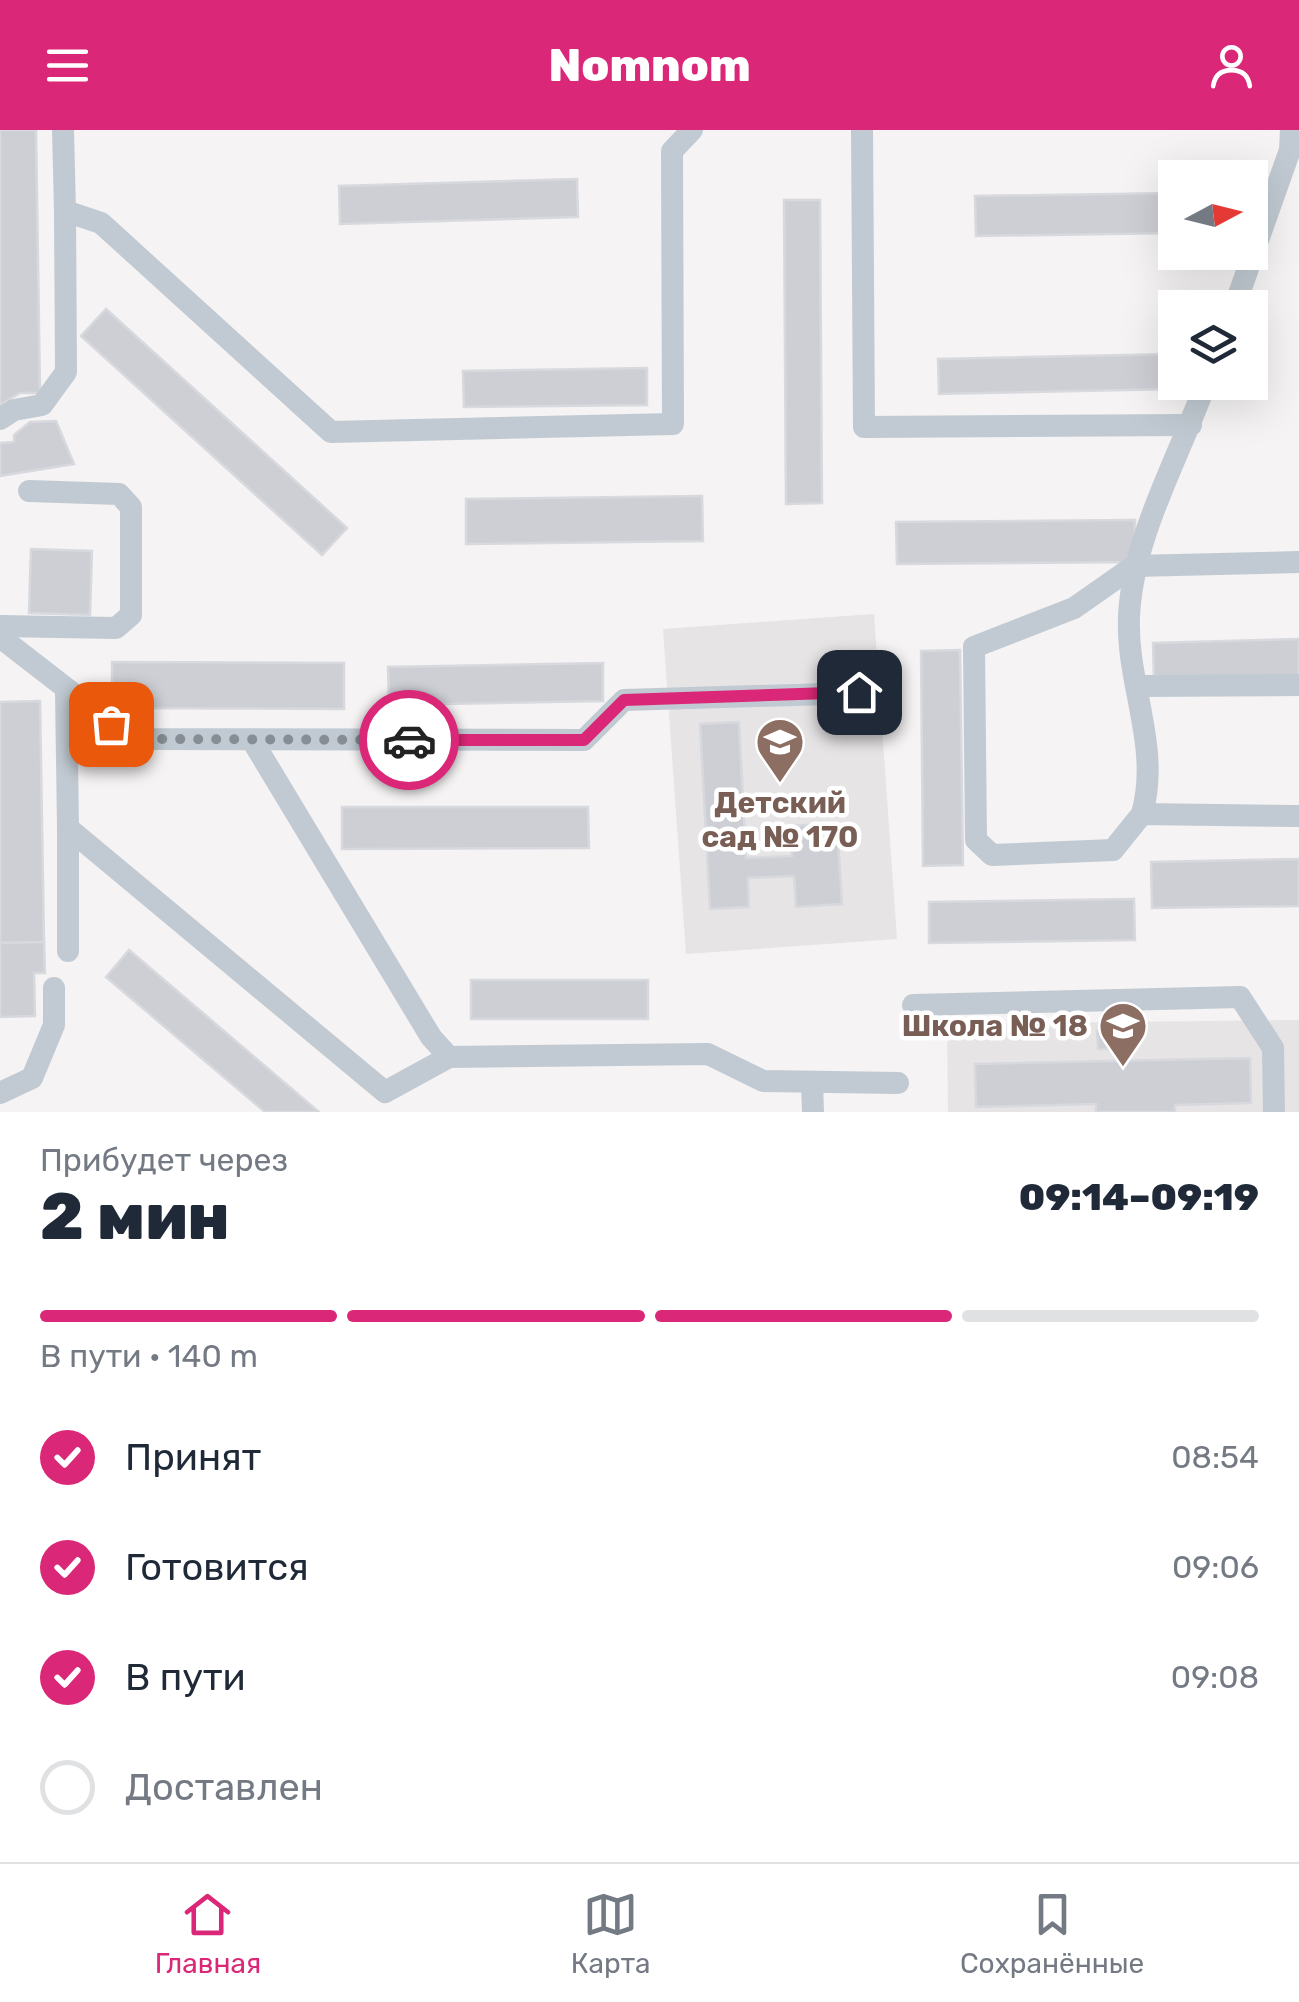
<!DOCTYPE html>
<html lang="ru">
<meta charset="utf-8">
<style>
:root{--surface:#fff;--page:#f6f6f7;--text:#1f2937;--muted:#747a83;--line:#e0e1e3;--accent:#db2777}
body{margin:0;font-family:Rubik,sans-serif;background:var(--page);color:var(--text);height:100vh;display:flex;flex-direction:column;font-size:38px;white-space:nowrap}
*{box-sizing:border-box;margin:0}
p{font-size:32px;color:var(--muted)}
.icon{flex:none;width:55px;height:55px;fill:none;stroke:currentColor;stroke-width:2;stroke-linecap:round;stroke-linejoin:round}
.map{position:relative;height:982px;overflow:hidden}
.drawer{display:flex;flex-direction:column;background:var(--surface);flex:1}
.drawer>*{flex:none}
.needle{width:65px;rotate:83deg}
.controls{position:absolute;left:1158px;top:30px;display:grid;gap:20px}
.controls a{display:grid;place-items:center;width:110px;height:110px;border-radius:0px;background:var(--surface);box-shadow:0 10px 40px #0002;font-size:50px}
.pin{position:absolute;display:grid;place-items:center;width:85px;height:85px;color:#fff;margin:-42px;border-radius:20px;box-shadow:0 5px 15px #0006}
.courier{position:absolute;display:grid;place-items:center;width:100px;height:100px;margin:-50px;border:8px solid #db2777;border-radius:50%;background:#fff;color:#222;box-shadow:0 2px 12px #0007}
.head em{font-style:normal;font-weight:800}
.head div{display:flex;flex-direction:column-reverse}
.head{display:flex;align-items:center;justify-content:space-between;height:170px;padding:0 40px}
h1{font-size:65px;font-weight:800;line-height:75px}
.bar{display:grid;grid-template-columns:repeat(4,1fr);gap:15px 10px;align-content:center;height:120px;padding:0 40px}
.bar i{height:12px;border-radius:8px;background:var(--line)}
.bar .active{background:var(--accent)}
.bar p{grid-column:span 4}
ol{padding:0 40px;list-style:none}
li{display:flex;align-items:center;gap:30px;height:110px}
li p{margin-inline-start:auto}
li .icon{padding:10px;border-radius:50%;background:var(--accent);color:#fff;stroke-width:4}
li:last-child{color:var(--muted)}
li i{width:55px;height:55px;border:5px solid var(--line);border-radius:50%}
header{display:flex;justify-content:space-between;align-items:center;height:130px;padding:0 40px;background:var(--accent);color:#fff;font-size:45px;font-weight:800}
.dock{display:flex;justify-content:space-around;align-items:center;height:140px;border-top:2px solid var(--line);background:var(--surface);font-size:28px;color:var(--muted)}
.dock a{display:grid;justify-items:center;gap:5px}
.dock .active{color:var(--accent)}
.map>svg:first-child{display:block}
.education{fill:#e6e4e5}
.building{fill:#cdcfd5;stroke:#d7d9de;stroke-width:2.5}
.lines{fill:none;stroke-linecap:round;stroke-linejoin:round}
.minor{stroke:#c1cad2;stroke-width:22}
.done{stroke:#868d94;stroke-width:10;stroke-dasharray:0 18}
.route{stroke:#db2777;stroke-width:12}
.labels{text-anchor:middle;stroke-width:9;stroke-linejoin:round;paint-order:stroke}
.education-label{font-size:30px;font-weight:bold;fill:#785e54;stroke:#fff}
</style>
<header><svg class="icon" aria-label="menu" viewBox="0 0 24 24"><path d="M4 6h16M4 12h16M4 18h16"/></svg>Nomnom<svg class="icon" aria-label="person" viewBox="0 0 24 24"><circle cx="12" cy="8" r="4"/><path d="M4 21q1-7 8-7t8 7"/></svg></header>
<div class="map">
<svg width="1299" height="982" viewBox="0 0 1299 982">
<rect width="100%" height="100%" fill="#f5f3f3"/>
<g class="education">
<polygon points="874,484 897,809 686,824 663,499"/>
<polygon points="1299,890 1299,982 948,982 947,894"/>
</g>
<g class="building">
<polygon points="0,0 36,0 40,263 20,263 0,275"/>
<polygon points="577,49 578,87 340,94 339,56"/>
<polygon points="1175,63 1175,103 976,106 975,66"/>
<polygon points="784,70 820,70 822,373 786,374"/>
<polygon points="106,179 347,398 322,425 81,206"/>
<polygon points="1174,224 1175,259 939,264 938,229"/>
<polygon points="647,238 647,275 464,277 463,241"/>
<polygon points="56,291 74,334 0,346 0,313 14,312 14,305 30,292"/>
<polygon points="702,366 703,411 466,414 466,369"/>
<polygon points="1135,390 1135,432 897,434 896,392"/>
<polygon points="31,419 92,421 90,485 29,483"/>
<polygon points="1299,509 1299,546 1154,550 1153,513"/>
<polygon points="960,520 963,735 923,736 921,521"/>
<polygon points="112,532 344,533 344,579 112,578"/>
<polygon points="603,533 603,571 389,575 388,537"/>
<polygon points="40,571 44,812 0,813 0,572"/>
<polygon points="739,592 746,728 792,726 791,696 837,693 842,774 796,777 794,746 748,748 749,777 710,779 700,594"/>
<polygon points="342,677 588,677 589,718 342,719"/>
<polygon points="1299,729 1299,776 1152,778 1151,732"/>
<polygon points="1134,769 1135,810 929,813 929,772"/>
<polygon points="44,812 45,843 34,843 35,886 0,887 0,813"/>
<polygon points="129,820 319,982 265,982 106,847"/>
<rect x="471" y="850" width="177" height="39"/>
<polygon points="1097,901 1117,901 1118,919 1098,919"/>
<polygon points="1250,928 1251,973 1175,975 1175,982 1096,982 1096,974 976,977 975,934"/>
</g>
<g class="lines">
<g class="minor">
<polyline points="63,0 65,81"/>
<polyline points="862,0 864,297 1191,295"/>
<polyline points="1234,178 1290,20 1291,0"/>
<polyline points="0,289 14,280 42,275 66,242 65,81 101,93 331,302 673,294 672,21 692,0"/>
<polyline points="1299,432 1134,436 1074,478 974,517 976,710 992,725 1113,720 1142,684 1299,686"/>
<polyline points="0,496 116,498 131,485 131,377 119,364 29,361"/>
<polyline points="0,507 111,593 149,609 584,610 624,570 859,563"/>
<polyline points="1138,556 1299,555"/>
<polyline points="66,559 68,698 385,962 449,927"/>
<polyline points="252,610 431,907 449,927 708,924 763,951 898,953"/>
<path d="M1142 684C1161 616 1126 554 1129 486 1133 405 1179 328 1206 252"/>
<polyline points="68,698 68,821"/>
<polyline points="913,875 1240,867 1273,918 1274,982"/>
<polyline points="812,952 813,982"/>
<polyline points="0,963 32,948 54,895 54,858"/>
</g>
</g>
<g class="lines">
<polyline class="done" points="111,594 150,609 409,610"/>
<polyline class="route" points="409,610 584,610 624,570 859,562"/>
</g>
<defs>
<g id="school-pin" transform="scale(2.5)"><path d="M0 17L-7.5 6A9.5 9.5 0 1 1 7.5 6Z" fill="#8d6e63" stroke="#fff"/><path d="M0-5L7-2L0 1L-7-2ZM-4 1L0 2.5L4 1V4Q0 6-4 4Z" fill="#fff"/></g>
</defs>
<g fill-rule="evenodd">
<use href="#school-pin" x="780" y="612"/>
<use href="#school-pin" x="1123" y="896"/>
</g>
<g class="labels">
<g class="education-label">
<text x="780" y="683">Детский<tspan x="780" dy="34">сад № 170</tspan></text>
<text x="1088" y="906" text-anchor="end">Школа № 18</text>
</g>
</g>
</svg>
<div class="controls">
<a><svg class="needle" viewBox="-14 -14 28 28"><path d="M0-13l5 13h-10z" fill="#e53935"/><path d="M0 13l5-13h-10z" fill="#747a83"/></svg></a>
<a><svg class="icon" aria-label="layers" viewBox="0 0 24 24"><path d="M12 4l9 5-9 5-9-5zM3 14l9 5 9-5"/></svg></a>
</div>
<div class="pin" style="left:111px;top:594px;background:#ea580c"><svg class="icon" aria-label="bag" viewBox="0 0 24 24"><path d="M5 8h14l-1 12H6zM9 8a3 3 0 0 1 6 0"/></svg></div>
<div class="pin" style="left:859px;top:562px;background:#1f2937"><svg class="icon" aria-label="home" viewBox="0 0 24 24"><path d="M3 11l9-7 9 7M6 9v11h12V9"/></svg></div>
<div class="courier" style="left:409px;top:610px"><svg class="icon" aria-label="car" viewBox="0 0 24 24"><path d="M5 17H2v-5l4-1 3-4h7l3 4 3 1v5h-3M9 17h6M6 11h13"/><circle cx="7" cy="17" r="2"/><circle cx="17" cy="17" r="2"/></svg></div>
</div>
<section class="drawer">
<div class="head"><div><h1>2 мин</h1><p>Прибудет через</p></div><em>09:14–09:19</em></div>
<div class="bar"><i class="active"></i><i class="active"></i><i class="active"></i><i></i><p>В пути · 140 m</p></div>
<ol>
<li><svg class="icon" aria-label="check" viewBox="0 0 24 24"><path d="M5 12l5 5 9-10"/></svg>Принят<p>08:54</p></li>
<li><svg class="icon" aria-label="check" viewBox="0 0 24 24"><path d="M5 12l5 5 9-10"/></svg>Готовится<p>09:06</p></li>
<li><svg class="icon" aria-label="check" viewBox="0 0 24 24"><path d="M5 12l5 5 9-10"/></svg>В пути<p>09:08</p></li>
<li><i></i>Доставлен</li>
</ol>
</section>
<nav class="dock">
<a class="active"><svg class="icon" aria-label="home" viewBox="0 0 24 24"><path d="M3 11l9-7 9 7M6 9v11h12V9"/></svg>Главная</a>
<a><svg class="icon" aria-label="map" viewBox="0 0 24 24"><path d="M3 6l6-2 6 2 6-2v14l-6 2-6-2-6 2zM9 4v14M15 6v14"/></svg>Карта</a>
<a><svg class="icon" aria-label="saved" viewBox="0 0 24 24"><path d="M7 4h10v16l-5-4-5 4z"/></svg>Сохранённые</a>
</nav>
